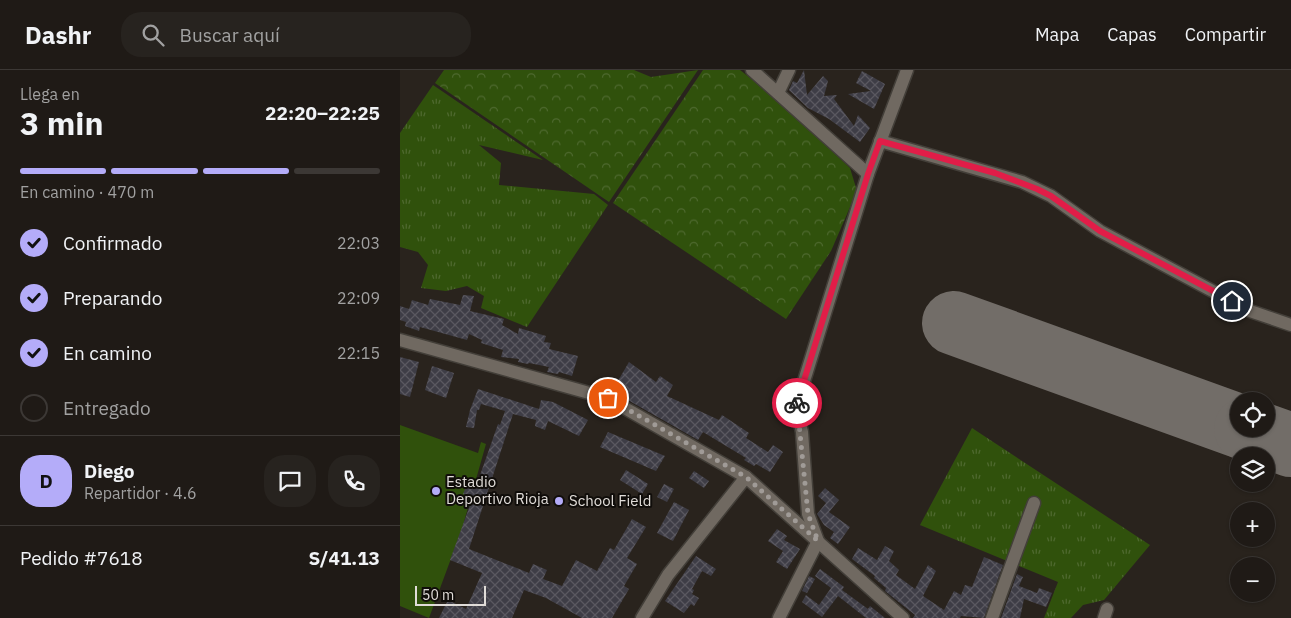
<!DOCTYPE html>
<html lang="es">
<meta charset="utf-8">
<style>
:root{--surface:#1f1a16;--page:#27231f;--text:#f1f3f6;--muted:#a1a1a1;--line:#3c3835;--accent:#b4acf9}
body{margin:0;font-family:"IBM Plex Sans",sans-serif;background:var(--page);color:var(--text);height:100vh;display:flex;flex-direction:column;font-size:19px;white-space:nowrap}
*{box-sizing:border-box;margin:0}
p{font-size:16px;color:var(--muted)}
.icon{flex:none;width:28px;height:28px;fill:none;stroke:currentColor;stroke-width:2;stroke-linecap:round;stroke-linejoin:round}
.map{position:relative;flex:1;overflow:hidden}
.drawer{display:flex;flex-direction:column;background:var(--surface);width:400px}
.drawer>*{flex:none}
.tools{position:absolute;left:830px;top:322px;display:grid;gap:10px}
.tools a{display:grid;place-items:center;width:45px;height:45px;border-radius:50%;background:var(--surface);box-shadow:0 1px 4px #0004,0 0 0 1px var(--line);font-size:25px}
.scale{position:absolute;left:15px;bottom:12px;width:71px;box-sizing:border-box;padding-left:5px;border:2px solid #e0dcd8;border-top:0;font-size:14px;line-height:18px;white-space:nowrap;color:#e0dcd8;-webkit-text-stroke:4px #100d0a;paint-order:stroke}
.pin{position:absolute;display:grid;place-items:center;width:42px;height:42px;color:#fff;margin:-21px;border:2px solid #fff;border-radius:50%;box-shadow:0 1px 5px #0007}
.courier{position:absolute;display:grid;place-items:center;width:50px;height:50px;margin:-25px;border:4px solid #e11d48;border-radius:50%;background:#fff;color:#222;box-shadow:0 1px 6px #0007}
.headline em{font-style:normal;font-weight:700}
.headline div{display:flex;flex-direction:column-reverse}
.headline{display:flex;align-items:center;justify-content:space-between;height:85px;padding:0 20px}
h1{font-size:32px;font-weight:700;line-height:38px}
.bar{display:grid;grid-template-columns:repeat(4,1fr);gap:8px 5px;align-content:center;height:60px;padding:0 20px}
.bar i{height:6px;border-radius:4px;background:var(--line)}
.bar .selected{background:var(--accent)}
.bar p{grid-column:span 4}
.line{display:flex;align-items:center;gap:12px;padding:0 20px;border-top:1px solid var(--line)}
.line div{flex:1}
.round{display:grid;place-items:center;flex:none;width:52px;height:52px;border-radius:20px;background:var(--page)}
ol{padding:0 20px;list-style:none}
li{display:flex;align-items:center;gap:15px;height:55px}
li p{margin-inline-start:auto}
li .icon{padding:5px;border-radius:50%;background:var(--accent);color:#111;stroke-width:4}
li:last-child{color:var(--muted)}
li i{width:28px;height:28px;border:2px solid var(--line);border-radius:50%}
header{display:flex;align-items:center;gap:30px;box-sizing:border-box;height:70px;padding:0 25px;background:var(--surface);border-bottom:1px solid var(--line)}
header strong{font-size:24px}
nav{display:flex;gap:28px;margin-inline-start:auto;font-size:18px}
.search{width:350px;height:45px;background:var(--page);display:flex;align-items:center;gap:12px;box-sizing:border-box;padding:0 18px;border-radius:20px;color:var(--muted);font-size:19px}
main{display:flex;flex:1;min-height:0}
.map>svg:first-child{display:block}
.grass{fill:url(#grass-tufts)}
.forest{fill:url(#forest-crowns)}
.park{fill:#30510c}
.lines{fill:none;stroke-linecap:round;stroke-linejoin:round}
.runway{stroke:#726d68;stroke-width:64}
.building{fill:url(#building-cross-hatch)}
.minor-casing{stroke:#433f39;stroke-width:15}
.minor{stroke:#706961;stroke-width:12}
.done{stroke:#a09b97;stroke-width:5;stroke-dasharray:0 9}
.route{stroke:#e11d48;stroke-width:6}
.poi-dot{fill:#b4acf9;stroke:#100d0a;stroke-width:2}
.labels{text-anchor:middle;stroke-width:4;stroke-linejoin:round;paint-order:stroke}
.poi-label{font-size:15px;fill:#e0dcd8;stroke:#100d0a;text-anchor:start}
</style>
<header>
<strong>Dashr</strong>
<div class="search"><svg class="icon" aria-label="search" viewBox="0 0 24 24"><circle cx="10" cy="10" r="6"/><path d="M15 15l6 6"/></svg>Buscar aquí</div>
<nav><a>Mapa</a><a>Capas</a><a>Compartir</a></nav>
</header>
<main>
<section class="drawer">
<div class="headline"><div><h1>3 min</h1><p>Llega en</p></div><em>22:20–22:25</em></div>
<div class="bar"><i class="selected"></i><i class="selected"></i><i class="selected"></i><i></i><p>En camino · 470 m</p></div>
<ol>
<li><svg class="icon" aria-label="check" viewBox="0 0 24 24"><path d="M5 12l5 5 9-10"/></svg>Confirmado<p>22:03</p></li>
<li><svg class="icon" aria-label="check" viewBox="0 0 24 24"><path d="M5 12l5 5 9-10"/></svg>Preparando<p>22:09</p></li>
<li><svg class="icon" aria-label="check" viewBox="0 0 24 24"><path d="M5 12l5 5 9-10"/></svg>En camino<p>22:15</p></li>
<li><i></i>Entregado</li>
</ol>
<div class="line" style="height:90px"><b class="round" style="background:var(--accent);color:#111">D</b><div><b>Diego</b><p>Repartidor · 4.6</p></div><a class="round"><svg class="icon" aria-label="chat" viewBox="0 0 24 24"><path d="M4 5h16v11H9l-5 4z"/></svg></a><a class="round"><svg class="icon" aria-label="phone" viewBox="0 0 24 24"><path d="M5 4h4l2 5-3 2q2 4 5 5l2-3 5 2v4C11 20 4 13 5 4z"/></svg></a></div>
<div class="line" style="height:65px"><div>Pedido #7618</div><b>S/41.13</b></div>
</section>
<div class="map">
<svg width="891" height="548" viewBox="0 0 891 548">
<defs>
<pattern id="grass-tufts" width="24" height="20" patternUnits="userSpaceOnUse" patternTransform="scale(1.25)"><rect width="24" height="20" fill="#30510c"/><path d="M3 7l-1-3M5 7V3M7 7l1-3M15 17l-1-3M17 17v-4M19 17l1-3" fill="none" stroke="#4e692f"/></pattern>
<pattern id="forest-crowns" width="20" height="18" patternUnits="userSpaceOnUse" patternTransform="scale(1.25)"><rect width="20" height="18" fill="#30510c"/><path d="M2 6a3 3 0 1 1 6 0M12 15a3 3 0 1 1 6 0" fill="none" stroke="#4e692f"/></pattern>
<pattern id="building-cross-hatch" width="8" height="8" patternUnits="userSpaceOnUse" patternTransform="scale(1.25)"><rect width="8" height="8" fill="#3e3d46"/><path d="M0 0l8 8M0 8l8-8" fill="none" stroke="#5a5860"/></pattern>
</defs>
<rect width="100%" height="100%" fill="#29231d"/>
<g class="grass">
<polygon points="33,15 143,90 79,75 101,93 99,115 194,124 208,135 127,257 81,238 84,226 67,216 46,221 21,218 28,195 18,182 0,177 0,63"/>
<polygon points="572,358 750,475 704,530 683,535 671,548 644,548 658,512 520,455"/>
</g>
<g class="forest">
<polygon points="44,0 234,0 251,7 298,0 209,132 35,13"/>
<polygon points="303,0 340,0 376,28 450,98 457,121 431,181 386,249 213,133"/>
</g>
<polygon class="park" points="0,355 78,383 81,372 86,374 62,459 29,548 0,536"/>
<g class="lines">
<g class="runway">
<polyline points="554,253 839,356"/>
<polyline points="846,359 891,375"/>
</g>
</g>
<g class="building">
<polygon points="404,0 407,25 423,6 428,11 424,26 437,25 434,29 454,56 458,45 470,58 460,72 429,49 408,38 389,20 393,11 397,13"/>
<polygon points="462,1 485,14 474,39 448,24 471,21 456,13"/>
<polygon points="63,225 74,226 70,241 104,249 102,255 118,264 119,258 146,266 144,272 151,273 149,279 178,286 172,306 159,302 158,304 147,302 149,297 129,293 128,294 118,292 119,289 101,287 103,280 81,273 82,270 69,264 67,270 20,257 19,261 5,256 6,252 0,250 0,236 9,239 12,230 28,235 30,229 60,235"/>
<polygon points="0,287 19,292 10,327 0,324"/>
<polygon points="229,292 256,312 260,306 273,315 267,326 319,350 322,345 349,363 346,368 368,382 373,375 383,382 370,402 356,394 354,396 344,390 346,388 303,362 298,370 212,321"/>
<polygon points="32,296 54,303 46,328 25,320"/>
<polygon points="78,319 139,339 141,330 153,332 188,350 179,366 148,351 145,360 135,356 136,350 113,344 69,479 129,503 133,494 147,500 143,509 162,516 176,490 197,501 210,478 214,480 232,449 246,457 227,488 237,494 224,516 229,519 212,548 182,548 146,528 124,520 112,548 39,548 48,530 66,539 82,503 50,490 73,427 63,424 68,412 69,413 71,409 78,411 98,354 100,355 105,341 81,334 79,340 77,340 74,358 66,357 70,340"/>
<polygon points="208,362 265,386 256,401 200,377"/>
<polygon points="226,400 248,414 242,424 220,410"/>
<polygon points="294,401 309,411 304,418 289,408"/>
<polygon points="264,414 274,419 267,432 257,427"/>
<polygon points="425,418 439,430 429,442 450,457 438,474 430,468 434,462 424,455 417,444 426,433 418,426"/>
<polygon points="274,432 289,440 273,471 257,463"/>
<polygon points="377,459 387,466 384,470 400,479 387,499 376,492 383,481 368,471"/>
<polygon points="485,476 494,481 489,491 499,500 496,505 515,519 528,495 536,501 523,526 544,540 554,521 561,525 565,515 572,517 584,487 603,495 584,548 561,546 560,548 513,548 515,545 485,521 486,518 474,508 475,506 452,489 458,478 477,490"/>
<polygon points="296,486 316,499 311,506 302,501 292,519 294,520 292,524 299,528 294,536 291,534 284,543 265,531"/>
<polygon points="420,499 444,517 442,520 468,539 470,536 485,548 466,548 438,526 422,547 402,532 406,525 419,535 431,518 415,506"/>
<polygon points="617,504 623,507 619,516 637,523 639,518 652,523 646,537 624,529 620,548 601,548"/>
<polygon points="409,506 415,509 407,523 402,521"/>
</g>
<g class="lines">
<g class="minor-casing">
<g id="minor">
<polyline points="352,0 468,104"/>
<polyline points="378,23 389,0"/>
<polyline points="480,71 622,112 651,126 700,161 850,241 891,255"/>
<polyline points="0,270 207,328 346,407 503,548"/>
<polyline points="242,548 268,505 346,407"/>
<polyline points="379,548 418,471 408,444 402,362 396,337 468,104 507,0"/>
<polyline points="592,548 634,433"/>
<polyline points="704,548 707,539"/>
</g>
</g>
<use href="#minor" class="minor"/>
</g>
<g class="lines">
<polyline class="done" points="208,328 346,407 418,471 408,444 397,333"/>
<polyline class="route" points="397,333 468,104 480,71 595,103 637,119 651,126 700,161 832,231"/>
</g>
<g class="poi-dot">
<circle cx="36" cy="421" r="5"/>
<circle cx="159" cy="431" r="5"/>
</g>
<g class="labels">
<g class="poi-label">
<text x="46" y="417">Estadio<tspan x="46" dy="17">Deportivo Rioja</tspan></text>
<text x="169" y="436">School Field</text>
</g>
</g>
</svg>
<div class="tools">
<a><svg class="icon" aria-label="locate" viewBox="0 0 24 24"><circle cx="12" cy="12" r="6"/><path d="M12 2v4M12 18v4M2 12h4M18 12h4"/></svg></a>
<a><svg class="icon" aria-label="layers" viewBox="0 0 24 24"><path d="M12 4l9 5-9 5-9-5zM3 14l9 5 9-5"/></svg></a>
<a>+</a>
<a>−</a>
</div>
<div class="scale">50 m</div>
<div class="pin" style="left:208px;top:328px;background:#ea580c"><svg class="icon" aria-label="bag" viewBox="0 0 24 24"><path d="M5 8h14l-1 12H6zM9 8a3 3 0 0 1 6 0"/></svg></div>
<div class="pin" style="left:832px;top:231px;background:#1f2937"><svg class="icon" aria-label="home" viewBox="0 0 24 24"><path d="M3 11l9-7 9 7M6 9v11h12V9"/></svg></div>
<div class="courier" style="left:397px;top:333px"><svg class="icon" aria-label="bike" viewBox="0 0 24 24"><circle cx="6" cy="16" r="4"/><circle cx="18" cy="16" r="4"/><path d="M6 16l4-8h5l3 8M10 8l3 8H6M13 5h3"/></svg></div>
</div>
</main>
